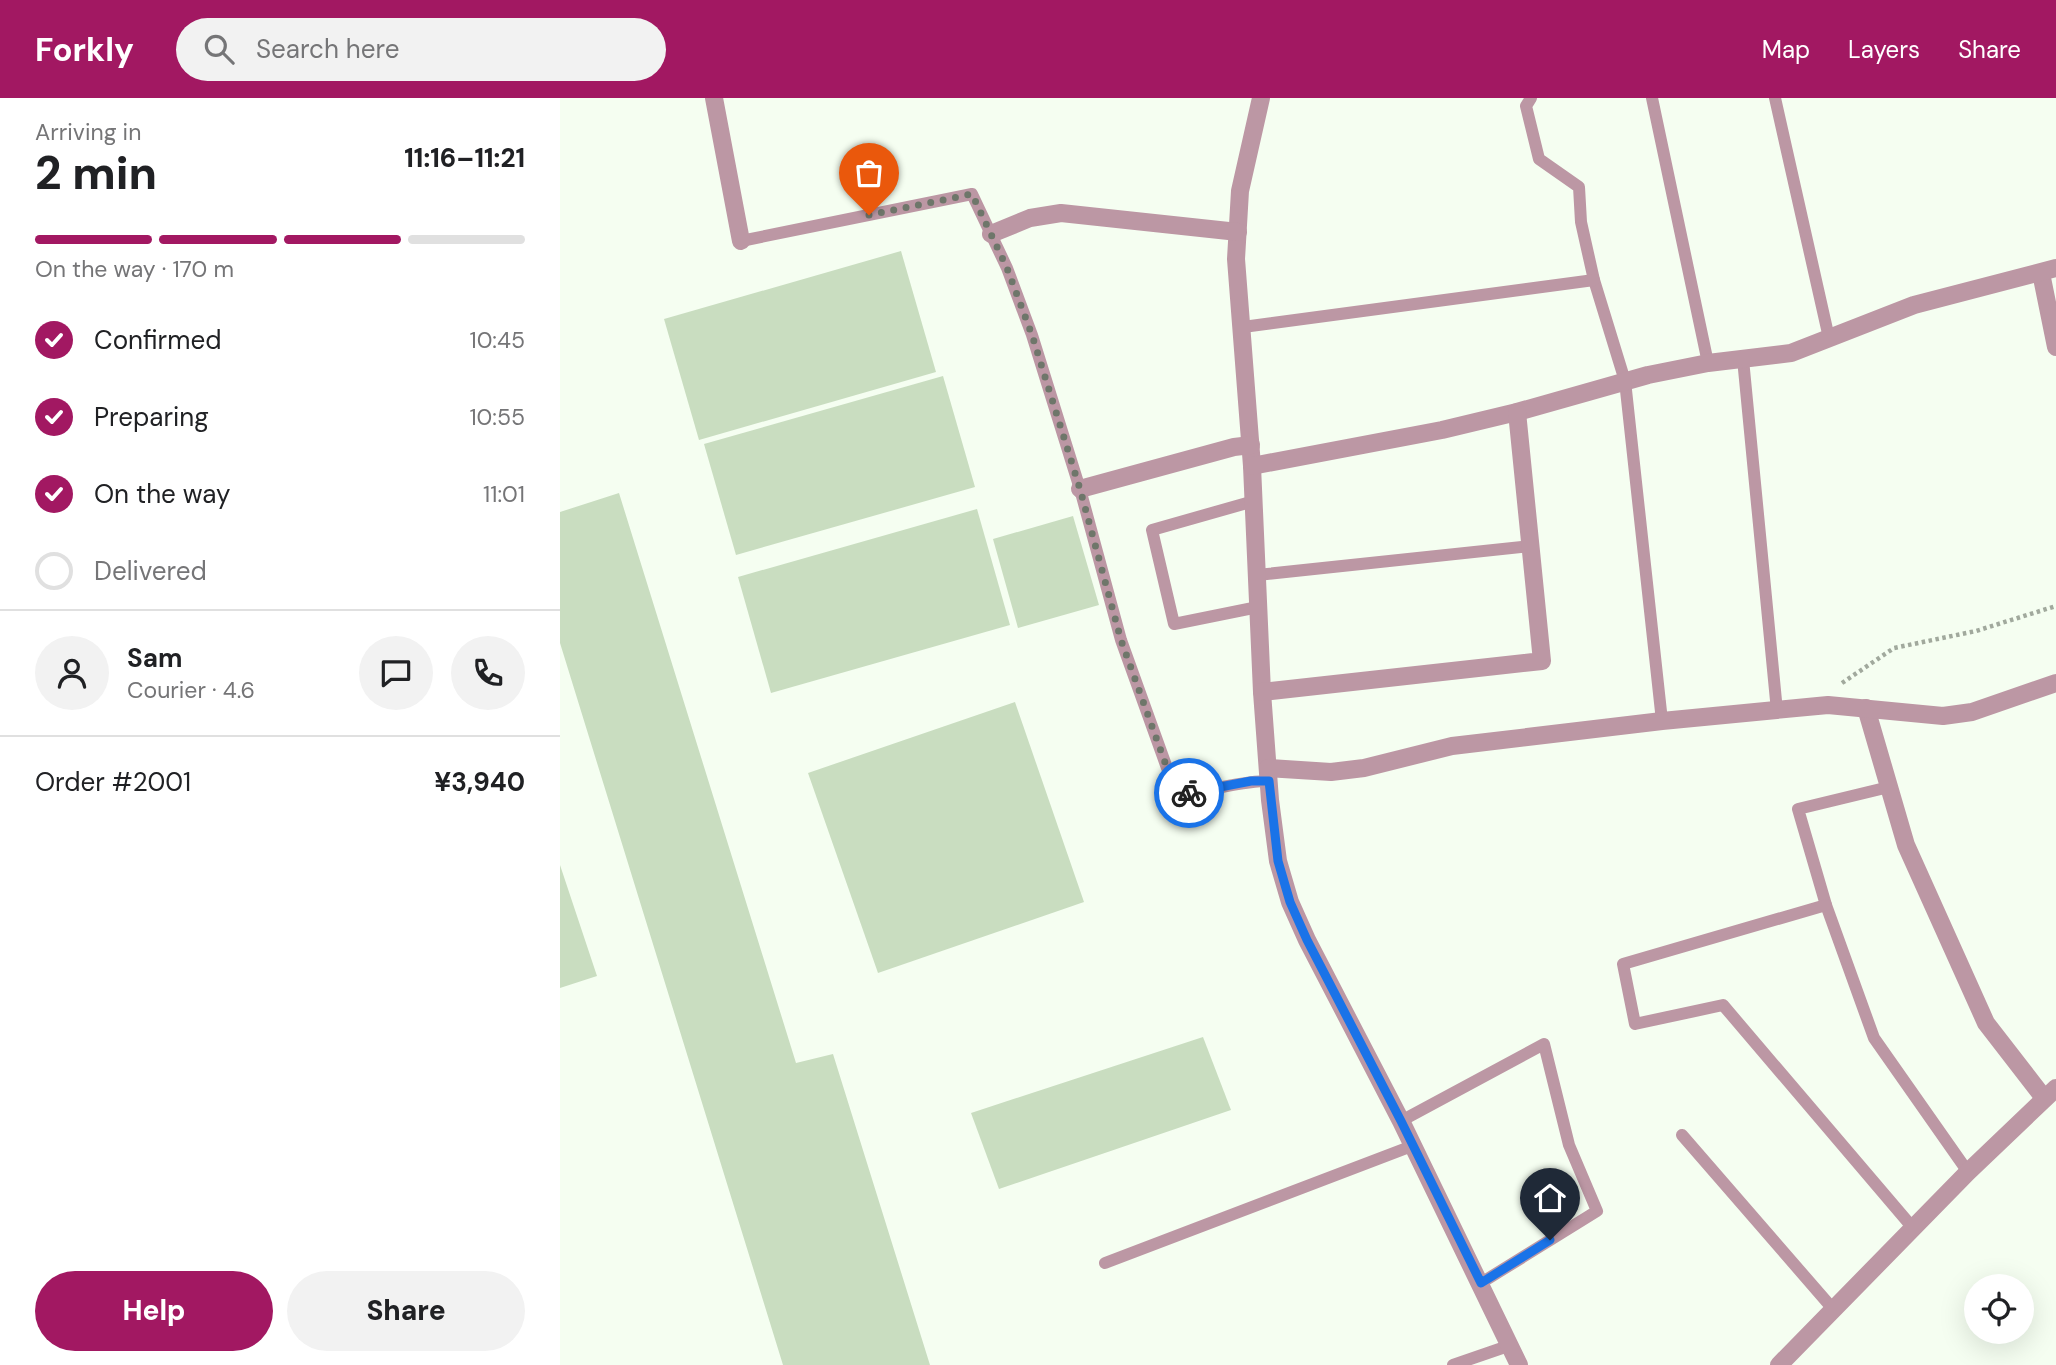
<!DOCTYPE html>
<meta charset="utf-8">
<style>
:root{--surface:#fff;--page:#f2f2f2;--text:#202124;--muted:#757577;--line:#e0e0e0;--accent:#a21862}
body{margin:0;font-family:"DM Sans",sans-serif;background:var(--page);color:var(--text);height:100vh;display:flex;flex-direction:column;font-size:26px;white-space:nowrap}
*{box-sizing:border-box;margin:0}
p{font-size:23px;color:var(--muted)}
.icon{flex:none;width:38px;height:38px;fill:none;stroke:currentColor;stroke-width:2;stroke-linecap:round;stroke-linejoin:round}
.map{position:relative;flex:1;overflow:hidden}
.panel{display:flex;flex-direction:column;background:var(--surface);width:560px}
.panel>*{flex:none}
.buttons{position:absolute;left:1404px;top:1176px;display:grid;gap:14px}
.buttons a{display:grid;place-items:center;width:70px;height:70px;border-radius:50%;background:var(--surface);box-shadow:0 7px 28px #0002;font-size:35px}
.pin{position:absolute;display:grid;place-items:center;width:60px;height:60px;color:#fff;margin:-72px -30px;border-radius:50% 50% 50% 0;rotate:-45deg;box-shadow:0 0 7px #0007}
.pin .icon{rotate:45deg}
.courier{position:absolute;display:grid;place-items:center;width:70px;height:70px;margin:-35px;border:5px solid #1a73e8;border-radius:50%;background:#fff;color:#222;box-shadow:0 2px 9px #0007}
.headline em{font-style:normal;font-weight:800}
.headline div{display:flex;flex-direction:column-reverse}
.headline{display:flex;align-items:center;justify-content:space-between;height:119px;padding:0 35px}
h1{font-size:46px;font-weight:800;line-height:52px}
.bar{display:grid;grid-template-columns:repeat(4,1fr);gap:10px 7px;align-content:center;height:84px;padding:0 35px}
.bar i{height:9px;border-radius:5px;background:var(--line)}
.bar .active{background:var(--accent)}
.bar p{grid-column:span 4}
.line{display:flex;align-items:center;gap:18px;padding:0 35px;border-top:2px solid var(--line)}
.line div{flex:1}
.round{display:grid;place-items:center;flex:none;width:74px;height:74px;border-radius:37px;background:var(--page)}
ol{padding:0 35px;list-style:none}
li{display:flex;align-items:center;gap:21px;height:77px}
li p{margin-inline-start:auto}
li .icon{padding:7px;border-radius:50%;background:var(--accent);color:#fff;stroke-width:4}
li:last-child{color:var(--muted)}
li i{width:38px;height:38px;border:4px solid var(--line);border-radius:50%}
.primary-button{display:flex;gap:14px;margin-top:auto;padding:14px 35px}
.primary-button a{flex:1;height:80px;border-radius:42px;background:var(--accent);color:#fff;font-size:28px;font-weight:800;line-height:80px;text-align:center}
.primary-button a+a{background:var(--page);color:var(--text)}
header{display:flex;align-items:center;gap:42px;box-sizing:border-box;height:98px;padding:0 35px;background:var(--accent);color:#fff}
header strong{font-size:33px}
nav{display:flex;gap:38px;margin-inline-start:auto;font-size:24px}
.search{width:490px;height:63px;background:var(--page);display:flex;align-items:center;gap:18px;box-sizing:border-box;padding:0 24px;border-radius:38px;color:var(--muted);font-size:26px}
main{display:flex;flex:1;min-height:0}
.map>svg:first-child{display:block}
.building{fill:#c9ddc0}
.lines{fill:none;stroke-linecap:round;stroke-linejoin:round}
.path{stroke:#a1a99d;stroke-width:4.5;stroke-dasharray:3.5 3.5;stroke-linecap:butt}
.service{stroke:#bc97a4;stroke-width:12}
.minor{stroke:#bc97a4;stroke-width:18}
.done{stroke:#6e766a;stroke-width:7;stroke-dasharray:0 12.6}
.route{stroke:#1a73e8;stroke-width:9}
</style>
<header>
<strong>Forkly</strong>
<div class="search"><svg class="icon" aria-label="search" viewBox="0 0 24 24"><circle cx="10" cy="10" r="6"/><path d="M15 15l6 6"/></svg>Search here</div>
<nav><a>Map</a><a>Layers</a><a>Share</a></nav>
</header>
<main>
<section class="panel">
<div class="headline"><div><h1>2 min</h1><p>Arriving in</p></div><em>11:16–11:21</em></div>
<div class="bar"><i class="active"></i><i class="active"></i><i class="active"></i><i></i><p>On the way · 170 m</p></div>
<ol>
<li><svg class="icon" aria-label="check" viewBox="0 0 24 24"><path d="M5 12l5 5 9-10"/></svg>Confirmed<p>10:45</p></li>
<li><svg class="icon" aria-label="check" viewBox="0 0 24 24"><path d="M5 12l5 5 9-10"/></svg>Preparing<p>10:55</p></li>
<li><svg class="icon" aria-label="check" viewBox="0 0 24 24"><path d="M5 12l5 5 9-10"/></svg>On the way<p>11:01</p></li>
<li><i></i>Delivered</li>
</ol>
<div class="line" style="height:126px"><a class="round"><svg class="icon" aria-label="person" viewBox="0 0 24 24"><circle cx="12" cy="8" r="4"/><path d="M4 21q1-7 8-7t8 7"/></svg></a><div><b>Sam</b><p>Courier · 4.6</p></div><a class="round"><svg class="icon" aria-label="chat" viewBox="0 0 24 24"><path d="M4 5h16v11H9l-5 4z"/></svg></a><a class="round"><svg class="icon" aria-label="phone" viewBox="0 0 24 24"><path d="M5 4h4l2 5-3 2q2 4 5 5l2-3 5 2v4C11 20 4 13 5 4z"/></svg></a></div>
<div class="line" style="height:91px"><div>Order #2001</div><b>¥3,940</b></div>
<div class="primary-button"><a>Help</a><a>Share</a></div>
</section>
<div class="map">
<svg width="1496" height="1267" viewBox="0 0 1496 1267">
<rect width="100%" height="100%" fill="#f5fef1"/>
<g class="building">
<polygon points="341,153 376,274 139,342 104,221"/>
<polygon points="383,278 415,389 176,457 144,346"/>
<polygon points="59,395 236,965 273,956 370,1267 223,1267 0,545 0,414"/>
<polygon points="417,411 450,527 211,595 178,479"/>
<polygon points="513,418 539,507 458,530 433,441"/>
<polygon points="455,604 524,804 318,875 248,675"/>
<polygon points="0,767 37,878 0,890"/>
<polygon points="643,939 671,1012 439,1091 411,1015"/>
</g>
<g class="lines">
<polyline class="path" points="1282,585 1334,550 1416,533 1496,508"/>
<g class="service">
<polyline points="971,0 966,8 979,61 1019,89 1021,124 1034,182 1065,283 1102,623"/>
<polyline points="1092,0 1148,265"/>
<polyline points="1215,0 1269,240"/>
<path d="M181 143 412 96 447 170 472 237 520 391 561 542 616 695C647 695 677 683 709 683"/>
<polyline points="683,229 1034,182"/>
<polyline points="1183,261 1217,613"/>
<polyline points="694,403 592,432 614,526 698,509"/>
<polyline points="697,477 971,448"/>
<polyline points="1329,689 1238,711 1266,807 1314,940 1408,1074"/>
<polyline points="1266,807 1063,866 1075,926 1163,907 1353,1130"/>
<polyline points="841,1023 984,946 1009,1047 1037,1113 921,1185"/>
<polyline points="1122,1037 1273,1211"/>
<polyline points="545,1165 852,1048"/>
<polyline points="893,1267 951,1247"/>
</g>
<g class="minor">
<polyline points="154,0 181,143"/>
<polyline points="701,0 680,93 676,161 692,368 702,594 710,702 718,763 730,804 747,842 841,1023 959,1267"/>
<polyline points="431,136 470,120 501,115 678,134"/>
<polyline points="1481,175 1496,249"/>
<polyline points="692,368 882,332 957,314 1088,277 1148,265 1231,255 1354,207 1496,170"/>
<polyline points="520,391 674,349 691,347"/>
<polyline points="702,594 982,563 957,314"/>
<polyline points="1306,610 1346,747 1426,925 1484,1000"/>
<polyline points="708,670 771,674 804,670 892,648 1102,623 1268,607 1383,618 1412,614 1496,585"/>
<polyline points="1219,1267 1408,1074 1496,990"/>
</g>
</g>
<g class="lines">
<polyline class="done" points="309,117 412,96 447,170 472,237 520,391 561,542 616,695 629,695"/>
<polyline class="route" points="629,695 691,683 709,683 718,763 730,804 747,842 841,1023 921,1185 990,1142"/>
</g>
</svg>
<div class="buttons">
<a><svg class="icon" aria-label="locate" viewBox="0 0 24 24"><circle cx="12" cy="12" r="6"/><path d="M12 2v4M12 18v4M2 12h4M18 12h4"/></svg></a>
</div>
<div class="pin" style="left:309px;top:117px;background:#ea580c"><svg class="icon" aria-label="bag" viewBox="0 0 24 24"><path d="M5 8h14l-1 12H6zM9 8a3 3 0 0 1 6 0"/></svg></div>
<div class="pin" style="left:990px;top:1142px;background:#1f2937"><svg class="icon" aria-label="home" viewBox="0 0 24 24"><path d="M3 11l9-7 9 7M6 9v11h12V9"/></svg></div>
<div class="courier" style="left:629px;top:695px"><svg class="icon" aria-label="bike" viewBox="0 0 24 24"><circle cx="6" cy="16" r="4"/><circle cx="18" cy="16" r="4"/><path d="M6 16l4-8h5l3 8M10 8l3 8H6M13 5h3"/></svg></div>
</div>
</main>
